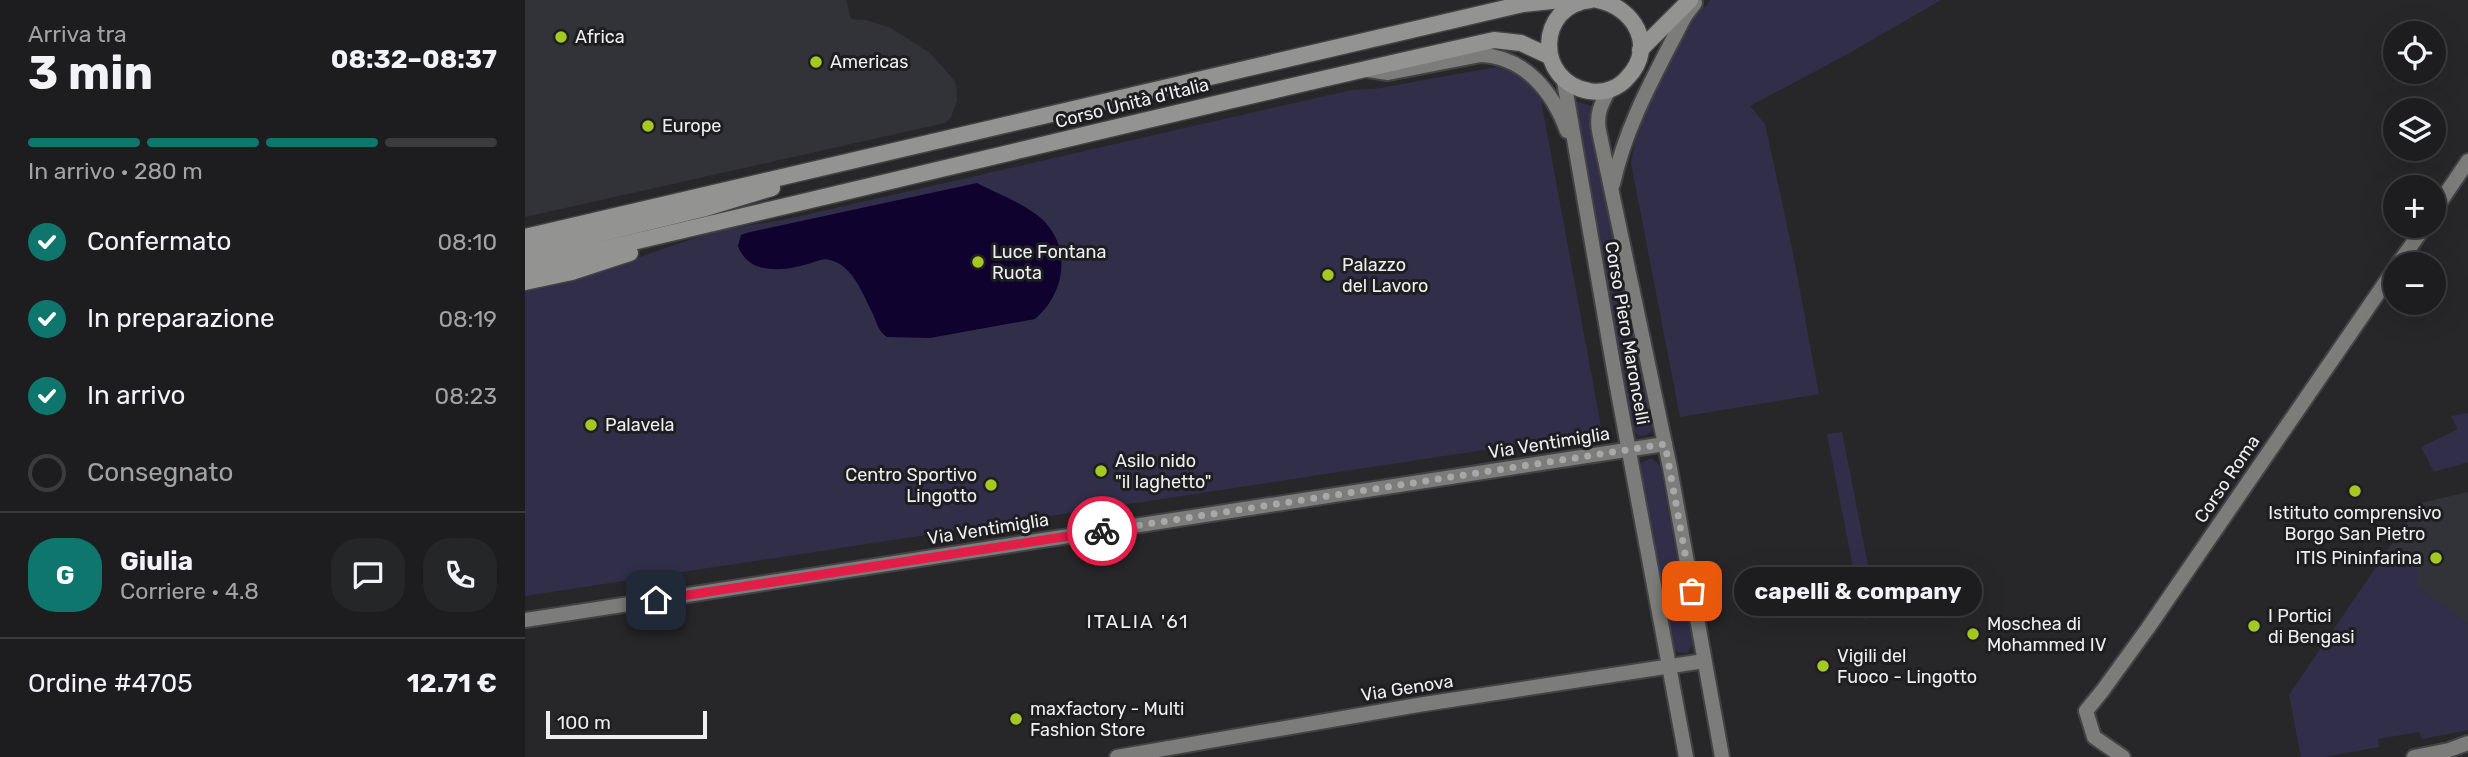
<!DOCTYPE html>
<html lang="it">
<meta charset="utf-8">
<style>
:root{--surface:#1d1d1f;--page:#252628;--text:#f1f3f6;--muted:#a0a2a4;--line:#3b3b3d;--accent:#0f766e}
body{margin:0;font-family:Rubik,sans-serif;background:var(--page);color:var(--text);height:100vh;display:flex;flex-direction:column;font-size:26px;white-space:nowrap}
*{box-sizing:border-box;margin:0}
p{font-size:23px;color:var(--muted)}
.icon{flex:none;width:38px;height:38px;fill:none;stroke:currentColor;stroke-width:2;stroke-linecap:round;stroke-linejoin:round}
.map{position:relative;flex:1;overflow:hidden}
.side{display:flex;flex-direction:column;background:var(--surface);width:525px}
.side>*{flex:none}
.buttons{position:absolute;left:1858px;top:21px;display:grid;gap:14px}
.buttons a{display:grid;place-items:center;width:63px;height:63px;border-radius:50%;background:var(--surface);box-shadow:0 7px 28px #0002,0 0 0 2px var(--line);font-size:35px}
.scale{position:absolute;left:21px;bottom:18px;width:161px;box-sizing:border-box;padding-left:7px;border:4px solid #eeeef0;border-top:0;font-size:19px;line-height:24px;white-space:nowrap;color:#eeeef0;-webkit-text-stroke:5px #1e1d20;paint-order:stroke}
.pin{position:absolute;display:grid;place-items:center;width:60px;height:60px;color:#fff;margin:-30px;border-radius:14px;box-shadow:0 4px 10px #0006}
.courier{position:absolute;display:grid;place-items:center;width:70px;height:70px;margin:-35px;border:5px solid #e11d48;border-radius:50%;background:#fff;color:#222;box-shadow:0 2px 9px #0007}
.bubble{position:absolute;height:49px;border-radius:24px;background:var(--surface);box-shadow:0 7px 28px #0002,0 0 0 2px var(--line);font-size:23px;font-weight:700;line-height:49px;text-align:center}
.headline em{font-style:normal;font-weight:700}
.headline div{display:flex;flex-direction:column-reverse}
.headline{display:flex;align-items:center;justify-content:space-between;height:119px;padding:0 28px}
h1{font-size:46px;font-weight:700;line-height:52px}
.bar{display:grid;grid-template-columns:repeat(4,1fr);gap:10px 7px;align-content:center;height:84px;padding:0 28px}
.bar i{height:9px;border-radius:5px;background:var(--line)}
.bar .active{background:var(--accent)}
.bar p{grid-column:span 4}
.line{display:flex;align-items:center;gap:18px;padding:0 28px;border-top:2px solid var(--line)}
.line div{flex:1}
.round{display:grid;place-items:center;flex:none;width:74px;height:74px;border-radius:28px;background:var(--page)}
ol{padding:0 28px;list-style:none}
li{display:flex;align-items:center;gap:21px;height:77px}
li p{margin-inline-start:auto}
li .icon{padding:7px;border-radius:50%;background:var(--accent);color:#fff;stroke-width:4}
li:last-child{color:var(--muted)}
li i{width:38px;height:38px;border:4px solid var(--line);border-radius:50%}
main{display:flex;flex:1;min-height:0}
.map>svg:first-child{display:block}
.built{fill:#323239}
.green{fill:#312e4a}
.water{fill:#10022f}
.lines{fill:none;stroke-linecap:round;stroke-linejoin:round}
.secondary-casing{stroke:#434345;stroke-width:18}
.primary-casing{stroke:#434345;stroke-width:19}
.secondary{stroke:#7c7c7b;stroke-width:14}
.primary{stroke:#939491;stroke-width:16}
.done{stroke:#a8a8aa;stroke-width:7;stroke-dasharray:0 12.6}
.route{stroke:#e11d48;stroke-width:9}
.poi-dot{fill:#a5c823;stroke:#1e1d20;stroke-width:2.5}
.labels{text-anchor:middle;stroke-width:6;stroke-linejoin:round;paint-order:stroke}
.poi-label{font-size:18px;fill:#eeeef0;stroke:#1e1d20;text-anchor:start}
.street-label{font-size:18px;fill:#eeeef0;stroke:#1e1d20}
.neighbourhood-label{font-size:19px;letter-spacing:2px;fill:#eeeef0;stroke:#1e1d20}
</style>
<main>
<section class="side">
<div class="headline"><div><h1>3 min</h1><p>Arriva tra</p></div><em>08:32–08:37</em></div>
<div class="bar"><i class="active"></i><i class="active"></i><i class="active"></i><i></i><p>In arrivo · 280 m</p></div>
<ol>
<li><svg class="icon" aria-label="check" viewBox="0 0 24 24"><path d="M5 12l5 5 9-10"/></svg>Confermato<p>08:10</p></li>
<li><svg class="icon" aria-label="check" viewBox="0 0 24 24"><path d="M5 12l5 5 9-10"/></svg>In preparazione<p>08:19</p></li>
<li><svg class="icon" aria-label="check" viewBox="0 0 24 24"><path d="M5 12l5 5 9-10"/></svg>In arrivo<p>08:23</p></li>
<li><i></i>Consegnato</li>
</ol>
<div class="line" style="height:126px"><b class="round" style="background:var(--accent);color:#fff">G</b><div><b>Giulia</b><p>Corriere · 4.8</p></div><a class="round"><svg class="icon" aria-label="chat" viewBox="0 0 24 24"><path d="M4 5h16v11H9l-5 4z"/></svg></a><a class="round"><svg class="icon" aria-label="phone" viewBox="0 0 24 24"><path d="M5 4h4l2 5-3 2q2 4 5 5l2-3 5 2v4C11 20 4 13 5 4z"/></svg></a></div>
<div class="line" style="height:91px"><div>Ordine #4705</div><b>12.71 €</b></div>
</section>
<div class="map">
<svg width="1943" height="757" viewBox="0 0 1943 757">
<rect width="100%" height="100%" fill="#272729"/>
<g class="built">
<polygon points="0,0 321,0 326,19 342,20 366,28 405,53 428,79 431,85 432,101 426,117 420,123 0,217"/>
<polygon points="1943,492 1943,624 1891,586 1893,569 1864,548 1896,503"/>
</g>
<g class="green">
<polygon points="1185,0 1416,0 1321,55 1225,106 1240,124 1268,253 1294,394 1155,417 1106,163 1112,131 1169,9 1181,6"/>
<polygon points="971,67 998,76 1016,100 1077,432 0,596 0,291 54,278 193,230 258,220 826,90 850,89"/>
<path d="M1047 100 1069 107 1066 121 1087 231 1096 254 1127 422V431C1118 439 1112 437 1107 426Z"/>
<polygon points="1943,413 1943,462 1909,472 1896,447 1933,429 1926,416"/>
<polygon points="1317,432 1353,616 1338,619 1302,434"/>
<polygon points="1127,458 1135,466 1167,641 1168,645 1162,653 1152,652 1149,647 1115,473 1116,463"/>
<polygon points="1864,548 1893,569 1892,586 1943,624 1943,730 1897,739 1894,732 1853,739 1854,747 1799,757 1776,757 1764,695"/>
</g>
<path class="water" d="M452 183C471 193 503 205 518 220 547 249 540 293 510 319L405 338 362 337C353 331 352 323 348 314 338 295 328 265 305 260 298 258 295 260 289 262 263 271 224 277 213 246L216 235 221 233Z"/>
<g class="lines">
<g class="secondary-casing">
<g id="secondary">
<path d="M843 70 863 73 956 55C1000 57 1028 92 1042 131"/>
<polyline points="1039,81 1092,387 1161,757"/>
<path d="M1084 90C1076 104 1071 114 1074 131L1145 468 1197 757"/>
<path d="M1088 184C1101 124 1132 71 1160 16L1170 3"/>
<polyline points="1909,211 1943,161"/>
<polyline points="1873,264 1900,226"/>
<polyline points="0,620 1140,444"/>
<polyline points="592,757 893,705 1179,661"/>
<polyline points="1598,757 1569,737 1561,711 1578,690 1623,628 1871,267"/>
<polyline points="1889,757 1924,750 1943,743"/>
</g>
</g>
<g class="primary-casing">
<g id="primary">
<path d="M1066 0C1011 5 1010 82 1064 91 1079 94 1094 88 1103 77 1132 46 1109 7 1072 0"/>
<polyline points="1115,50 1165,0"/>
<path d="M0 237C332 158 665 83 998 4L1036 0 1053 3"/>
<polyline points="0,252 177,209 247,188"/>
<path d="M0 267C323 193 645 112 969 40L996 43 1024 56"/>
<polyline points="0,282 47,272 105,253"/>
</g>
</g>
<use href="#secondary" class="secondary"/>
<use href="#primary" class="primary"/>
</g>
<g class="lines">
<polyline class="done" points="577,531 1140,444 1167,591"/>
<polyline class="route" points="131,600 577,531"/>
</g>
<g class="poi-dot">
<circle cx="36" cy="37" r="7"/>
<circle cx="291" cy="62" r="7"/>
<circle cx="123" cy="126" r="7"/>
<circle cx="453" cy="262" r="7"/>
<circle cx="803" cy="275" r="7"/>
<circle cx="66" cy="425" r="7"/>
<circle cx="576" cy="471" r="7"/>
<circle cx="466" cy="485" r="7"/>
<circle cx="1830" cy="491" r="7"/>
<circle cx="1911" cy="558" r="7"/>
<circle cx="1729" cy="626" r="7"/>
<circle cx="1448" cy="634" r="7"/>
<circle cx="1298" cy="666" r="7"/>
<circle cx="491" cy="719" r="7"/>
</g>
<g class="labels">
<g class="poi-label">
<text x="50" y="43">Africa</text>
<text x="305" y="68">Americas</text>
<text x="137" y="132">Europe</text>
<text x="467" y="258">Luce Fontana<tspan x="467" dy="21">Ruota</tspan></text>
<text x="817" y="271">Palazzo<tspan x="817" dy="21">del Lavoro</tspan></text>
<text x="80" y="431">Palavela</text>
<text x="590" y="467">Asilo nido<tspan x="590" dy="21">"il laghetto"</tspan></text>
<text x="452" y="481" text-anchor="end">Centro Sportivo<tspan x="452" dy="21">Lingotto</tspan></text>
<text x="1830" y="519" text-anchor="middle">Istituto comprensivo<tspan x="1830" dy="21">Borgo San Pietro</tspan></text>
<text x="1897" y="564" text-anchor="end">ITIS Pininfarina</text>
<text x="1743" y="622">I Portici<tspan x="1743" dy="21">di Bengasi</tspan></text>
<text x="1462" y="630">Moschea di<tspan x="1462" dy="21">Mohammed IV</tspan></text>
<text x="1312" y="662">Vigili del<tspan x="1312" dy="21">Fuoco - Lingotto</tspan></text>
<text x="505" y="715">maxfactory - Multi<tspan x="505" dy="21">Fashion Store</tspan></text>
</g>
<g class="street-label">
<text transform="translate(607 103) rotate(-14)" y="6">Corso Unità d'Italia</text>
<text transform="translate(1102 333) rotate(80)" y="6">Corso Piero Maroncelli</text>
<text transform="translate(1024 443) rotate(-9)" y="6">Via Ventimiglia</text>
<text transform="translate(1702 479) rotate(-56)" y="6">Corso Roma</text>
<text transform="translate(463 529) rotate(-9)" y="6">Via Ventimiglia</text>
<text transform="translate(882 688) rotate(-9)" y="6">Via Genova</text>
</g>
<g class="neighbourhood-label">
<text x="613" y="628">ITALIA '61</text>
</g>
</g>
</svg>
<div class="buttons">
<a><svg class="icon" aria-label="locate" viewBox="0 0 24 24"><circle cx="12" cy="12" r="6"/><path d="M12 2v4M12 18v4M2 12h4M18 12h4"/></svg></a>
<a><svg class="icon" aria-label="layers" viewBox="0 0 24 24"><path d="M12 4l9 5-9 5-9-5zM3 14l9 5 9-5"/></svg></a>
<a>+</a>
<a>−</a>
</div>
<div class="scale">100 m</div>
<div class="pin" style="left:1167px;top:591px;background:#ea580c"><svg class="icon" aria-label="bag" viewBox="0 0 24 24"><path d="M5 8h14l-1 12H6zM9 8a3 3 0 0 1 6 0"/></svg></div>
<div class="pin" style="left:131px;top:600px;background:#1f2937"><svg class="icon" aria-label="home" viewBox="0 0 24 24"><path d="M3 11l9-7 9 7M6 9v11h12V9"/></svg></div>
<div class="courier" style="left:577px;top:531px"><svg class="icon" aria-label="bike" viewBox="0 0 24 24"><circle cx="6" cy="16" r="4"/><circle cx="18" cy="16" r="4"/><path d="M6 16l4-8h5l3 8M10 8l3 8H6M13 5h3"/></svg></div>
<div class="bubble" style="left:1209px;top:567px;width:248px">capelli &amp; company</div>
</div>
</main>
